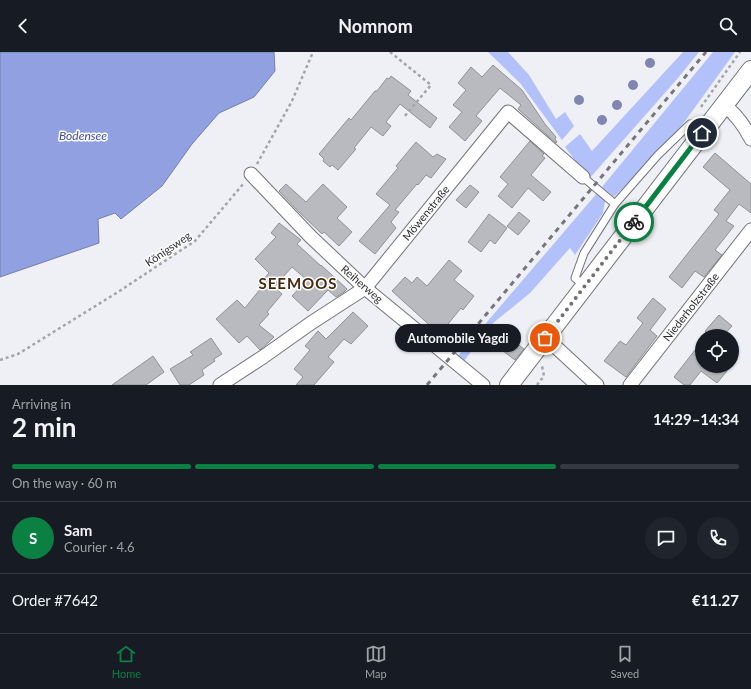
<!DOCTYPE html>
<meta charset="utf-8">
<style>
:root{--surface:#171b24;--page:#20242c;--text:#f1f3f6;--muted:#9ea1a6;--line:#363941;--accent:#0b8043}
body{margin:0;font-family:Lato,sans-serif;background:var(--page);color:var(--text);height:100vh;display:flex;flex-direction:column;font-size:15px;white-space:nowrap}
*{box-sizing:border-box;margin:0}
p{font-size:13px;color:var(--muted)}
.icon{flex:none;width:22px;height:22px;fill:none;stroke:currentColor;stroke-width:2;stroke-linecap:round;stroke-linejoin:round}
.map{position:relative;height:333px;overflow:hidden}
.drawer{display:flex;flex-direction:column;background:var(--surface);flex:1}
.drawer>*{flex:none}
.tools{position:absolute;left:695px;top:277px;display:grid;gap:8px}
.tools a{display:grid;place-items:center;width:44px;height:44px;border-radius:50%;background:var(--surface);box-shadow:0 1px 3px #0004;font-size:20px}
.pin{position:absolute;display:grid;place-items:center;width:34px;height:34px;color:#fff;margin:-17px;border:2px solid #fff;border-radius:50%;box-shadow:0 1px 4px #0007}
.courier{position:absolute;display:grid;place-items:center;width:40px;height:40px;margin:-20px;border:3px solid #0b8043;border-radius:50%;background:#fff;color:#222;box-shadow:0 1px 5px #0007}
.bubble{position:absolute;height:28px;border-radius:14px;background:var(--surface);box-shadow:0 1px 3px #0004;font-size:13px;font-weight:700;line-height:28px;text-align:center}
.headline em{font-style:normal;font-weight:700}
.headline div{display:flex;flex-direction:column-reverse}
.headline{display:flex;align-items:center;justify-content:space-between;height:68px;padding:0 12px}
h1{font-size:26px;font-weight:700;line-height:30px}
.bar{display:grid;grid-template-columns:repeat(4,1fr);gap:6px 4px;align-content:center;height:48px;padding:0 12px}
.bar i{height:5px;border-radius:3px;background:var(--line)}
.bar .on{background:var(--accent)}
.bar p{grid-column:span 4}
.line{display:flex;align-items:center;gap:10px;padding:0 12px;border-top:1px solid var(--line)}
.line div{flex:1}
.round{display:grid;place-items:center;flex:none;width:42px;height:42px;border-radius:21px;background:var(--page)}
header{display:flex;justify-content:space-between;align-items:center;height:52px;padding:0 12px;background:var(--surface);font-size:18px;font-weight:700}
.tab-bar{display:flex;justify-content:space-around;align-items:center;height:56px;border-top:1px solid var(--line);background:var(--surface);font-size:11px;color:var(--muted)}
.tab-bar a{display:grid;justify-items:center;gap:2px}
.tab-bar .on{color:var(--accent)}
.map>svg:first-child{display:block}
.green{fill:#b2c1f9}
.water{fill:#90a0e1;stroke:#727eac}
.building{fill:#b9babf;stroke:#919297}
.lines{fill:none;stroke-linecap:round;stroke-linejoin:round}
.service-casing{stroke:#727478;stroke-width:9}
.minor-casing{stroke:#727478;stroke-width:15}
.secondary-casing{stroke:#727478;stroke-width:20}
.path{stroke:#a4a5a9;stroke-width:2.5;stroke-dasharray:3 3;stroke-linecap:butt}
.service{stroke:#fff;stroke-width:7}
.minor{stroke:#fff;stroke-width:13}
.secondary{stroke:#fff;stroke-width:18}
.rail{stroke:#75767a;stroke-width:3;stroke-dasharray:5 5;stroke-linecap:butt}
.tree{fill:#8086b1}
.done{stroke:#707174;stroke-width:4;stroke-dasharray:0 7.2}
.route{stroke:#0b8043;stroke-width:5}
.labels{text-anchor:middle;stroke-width:3;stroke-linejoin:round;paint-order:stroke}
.street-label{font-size:11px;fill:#2c2d2f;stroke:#fdfdfe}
.water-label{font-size:12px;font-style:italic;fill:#3f4c9a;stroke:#fdfdfe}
.district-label{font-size:15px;font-weight:bold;letter-spacing:1px;fill:#46290b;stroke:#fdfdfe}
</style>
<header><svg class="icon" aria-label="back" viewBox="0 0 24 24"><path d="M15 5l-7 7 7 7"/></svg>Nomnom<svg class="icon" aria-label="search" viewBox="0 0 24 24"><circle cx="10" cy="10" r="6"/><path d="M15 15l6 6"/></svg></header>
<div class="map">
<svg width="751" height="333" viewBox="0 0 751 333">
<rect width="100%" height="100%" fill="#eef0f5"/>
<g class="green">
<polygon points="488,0 508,0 529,23 556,67 565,60 574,74 562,88 520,31"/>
<polygon points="683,0 699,0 678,26 589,127 565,95 580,82 592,99"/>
<polygon points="713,0 735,0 675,83 614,145 602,135"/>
<polygon points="598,140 605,149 603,161 575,203 570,196 530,241 492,272 464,309 457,305"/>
</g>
<polygon class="water" points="0,0 274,0 275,19 254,45 219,61 192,92 162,134 121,167 115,161 98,167 99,191 0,225"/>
<g class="building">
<polygon points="493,13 522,38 545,72 556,85 555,87 557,90 556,91 518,57 521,53 500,36 476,64 482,69 465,89 449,75 462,60 453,53 466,38 458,31 471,15 482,25"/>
<polygon points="391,24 411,39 408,43 437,66 430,76 400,52 386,70 391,74 383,84 371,75 354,96 356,97 338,118 332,113 330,115 323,109 324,107 319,102 349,66 351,68 375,39 377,39 387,26 389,27"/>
<polygon points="530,89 544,102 542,104 545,106 531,123 551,140 543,149 528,136 512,156 498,144 508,132 500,125"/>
<polygon points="416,90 433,105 437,102 446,107 431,126 426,123 418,133 417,132 395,158 399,160 391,170 396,176 375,202 359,189 390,153 376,142 398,116 396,114"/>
<polygon points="715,101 751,132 751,161 739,152 726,169 734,174 715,198 722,203 704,225 695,219 682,236 669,225 719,162 714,158 730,138 703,115"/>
<polygon points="286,132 306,150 323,132 347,155 337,166 352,180 339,194 324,180 322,182 298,159 279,139"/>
<polygon points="470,133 479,140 466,156 456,148"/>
<polygon points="519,160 530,169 518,183 507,174"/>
<polygon points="489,162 507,176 495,192 490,188 481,200 468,190"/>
<polygon points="279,171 301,188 297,192 321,214 321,213 347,237 344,240 336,245 328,238 308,259 292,244 307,228 292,215 274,235 282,242 267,260 269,262 259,273 274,285 268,291 260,298 247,284 239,291 216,267 237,248 245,256 261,236 258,234 269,221 255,207 276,185 271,181"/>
<polygon points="449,208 462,219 454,228 474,244 463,258 461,256 444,277 441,274 436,279 392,239 405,225 412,231 417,225 427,234"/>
<polygon points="653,246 666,257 650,278 657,284 626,325 604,309 620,289 626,293 643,271 637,266"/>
<polygon points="353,260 368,274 351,292 344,287 328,305 334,310 314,333 296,333 303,325 294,317 310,298 305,294 318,279 326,287"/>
<polygon points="719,263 732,274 723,284 711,284 705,279"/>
<polygon points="507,284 524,297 515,308 499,296"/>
<polygon points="211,286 222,302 214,307 215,309 202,318 204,323 189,333 180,333 170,317 193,303 190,300"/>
<polygon points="695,298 702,304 702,314 731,314 717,331 701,319 690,333 684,333 674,325"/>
<polygon points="153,304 164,320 146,333 112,333"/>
</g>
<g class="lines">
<g class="service-casing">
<g id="service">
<polyline points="583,125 615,152"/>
<polyline points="585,234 575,226 584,201 615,152 658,103 690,72"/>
</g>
</g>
<g class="minor-casing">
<g id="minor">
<path d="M724 53C737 63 744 73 751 87"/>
<polyline points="251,122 311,185 365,236 483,333"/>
<polyline points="545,286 558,297 597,333"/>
<polyline points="220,333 263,305 311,271 365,236 508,60 583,125"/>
<polyline points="630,333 751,178"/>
</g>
</g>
<g class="secondary-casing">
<polyline id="secondary" points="509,333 751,18"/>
</g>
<g class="path">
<polyline points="390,0 431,33 404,65"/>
<polyline points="701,55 740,0"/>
<polyline points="257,112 292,49 313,0"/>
<polyline points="0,308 18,302 118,240 195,189 244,131"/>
<polyline points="537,333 544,324 542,314"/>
</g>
<use href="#service" class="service"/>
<use href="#minor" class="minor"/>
<use href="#secondary" class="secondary"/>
<polyline class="rail" points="427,333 706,0"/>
</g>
<g class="tree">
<circle cx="650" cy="11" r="5"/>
<circle cx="633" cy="33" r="5"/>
<circle cx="579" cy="48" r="5"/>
<circle cx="617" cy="53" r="5"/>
<circle cx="602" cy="68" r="5"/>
</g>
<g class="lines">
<polyline class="done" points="545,286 634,170"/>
<polyline class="route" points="634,170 702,81"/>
</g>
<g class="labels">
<g class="street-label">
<text transform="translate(426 161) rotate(-51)" y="4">Möwenstraße</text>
<text transform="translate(168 197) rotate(-34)" y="4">Königsweg</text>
<text transform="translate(362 232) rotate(41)" y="4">Reiherweg</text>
<text transform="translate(691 255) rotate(-52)" y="4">Niederholzstraße</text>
</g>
<g class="water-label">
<text x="83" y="88">Bodensee</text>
</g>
<g class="district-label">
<text x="298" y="237">SEEMOOS</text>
</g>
</g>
</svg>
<div class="tools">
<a><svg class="icon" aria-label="locate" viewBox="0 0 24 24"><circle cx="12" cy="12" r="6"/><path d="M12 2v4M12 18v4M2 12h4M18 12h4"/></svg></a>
</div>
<div class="pin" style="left:545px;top:286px;background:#ea580c"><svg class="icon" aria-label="bag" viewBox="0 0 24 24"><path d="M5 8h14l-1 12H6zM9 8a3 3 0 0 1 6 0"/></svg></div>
<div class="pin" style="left:702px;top:81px;background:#1f2937"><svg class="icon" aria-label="home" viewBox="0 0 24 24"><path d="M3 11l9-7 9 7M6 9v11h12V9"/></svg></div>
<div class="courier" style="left:634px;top:170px"><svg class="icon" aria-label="bike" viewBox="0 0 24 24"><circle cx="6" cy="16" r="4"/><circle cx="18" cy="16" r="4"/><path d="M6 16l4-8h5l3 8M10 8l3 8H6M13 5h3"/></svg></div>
<div class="bubble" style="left:395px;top:272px;width:126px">Automobile Yagdi</div>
</div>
<section class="drawer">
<div class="headline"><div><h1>2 min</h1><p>Arriving in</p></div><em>14:29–14:34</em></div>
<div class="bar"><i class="on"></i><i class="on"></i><i class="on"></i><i></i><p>On the way · 60 m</p></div>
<div class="line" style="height:72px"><b class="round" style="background:var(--accent);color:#fff">S</b><div><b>Sam</b><p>Courier · 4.6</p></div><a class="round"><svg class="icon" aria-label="chat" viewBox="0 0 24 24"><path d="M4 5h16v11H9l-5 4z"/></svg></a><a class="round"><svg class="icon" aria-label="phone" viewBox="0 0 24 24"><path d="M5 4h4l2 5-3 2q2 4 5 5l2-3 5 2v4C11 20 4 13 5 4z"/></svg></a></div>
<div class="line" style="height:52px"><div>Order #7642</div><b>€11.27</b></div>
</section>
<nav class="tab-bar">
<a class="on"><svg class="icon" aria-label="home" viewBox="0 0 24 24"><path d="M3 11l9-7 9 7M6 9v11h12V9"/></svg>Home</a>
<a><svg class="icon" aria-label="map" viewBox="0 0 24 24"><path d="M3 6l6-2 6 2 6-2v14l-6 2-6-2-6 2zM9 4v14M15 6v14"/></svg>Map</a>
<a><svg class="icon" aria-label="saved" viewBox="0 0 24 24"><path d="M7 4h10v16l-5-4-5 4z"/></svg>Saved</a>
</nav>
